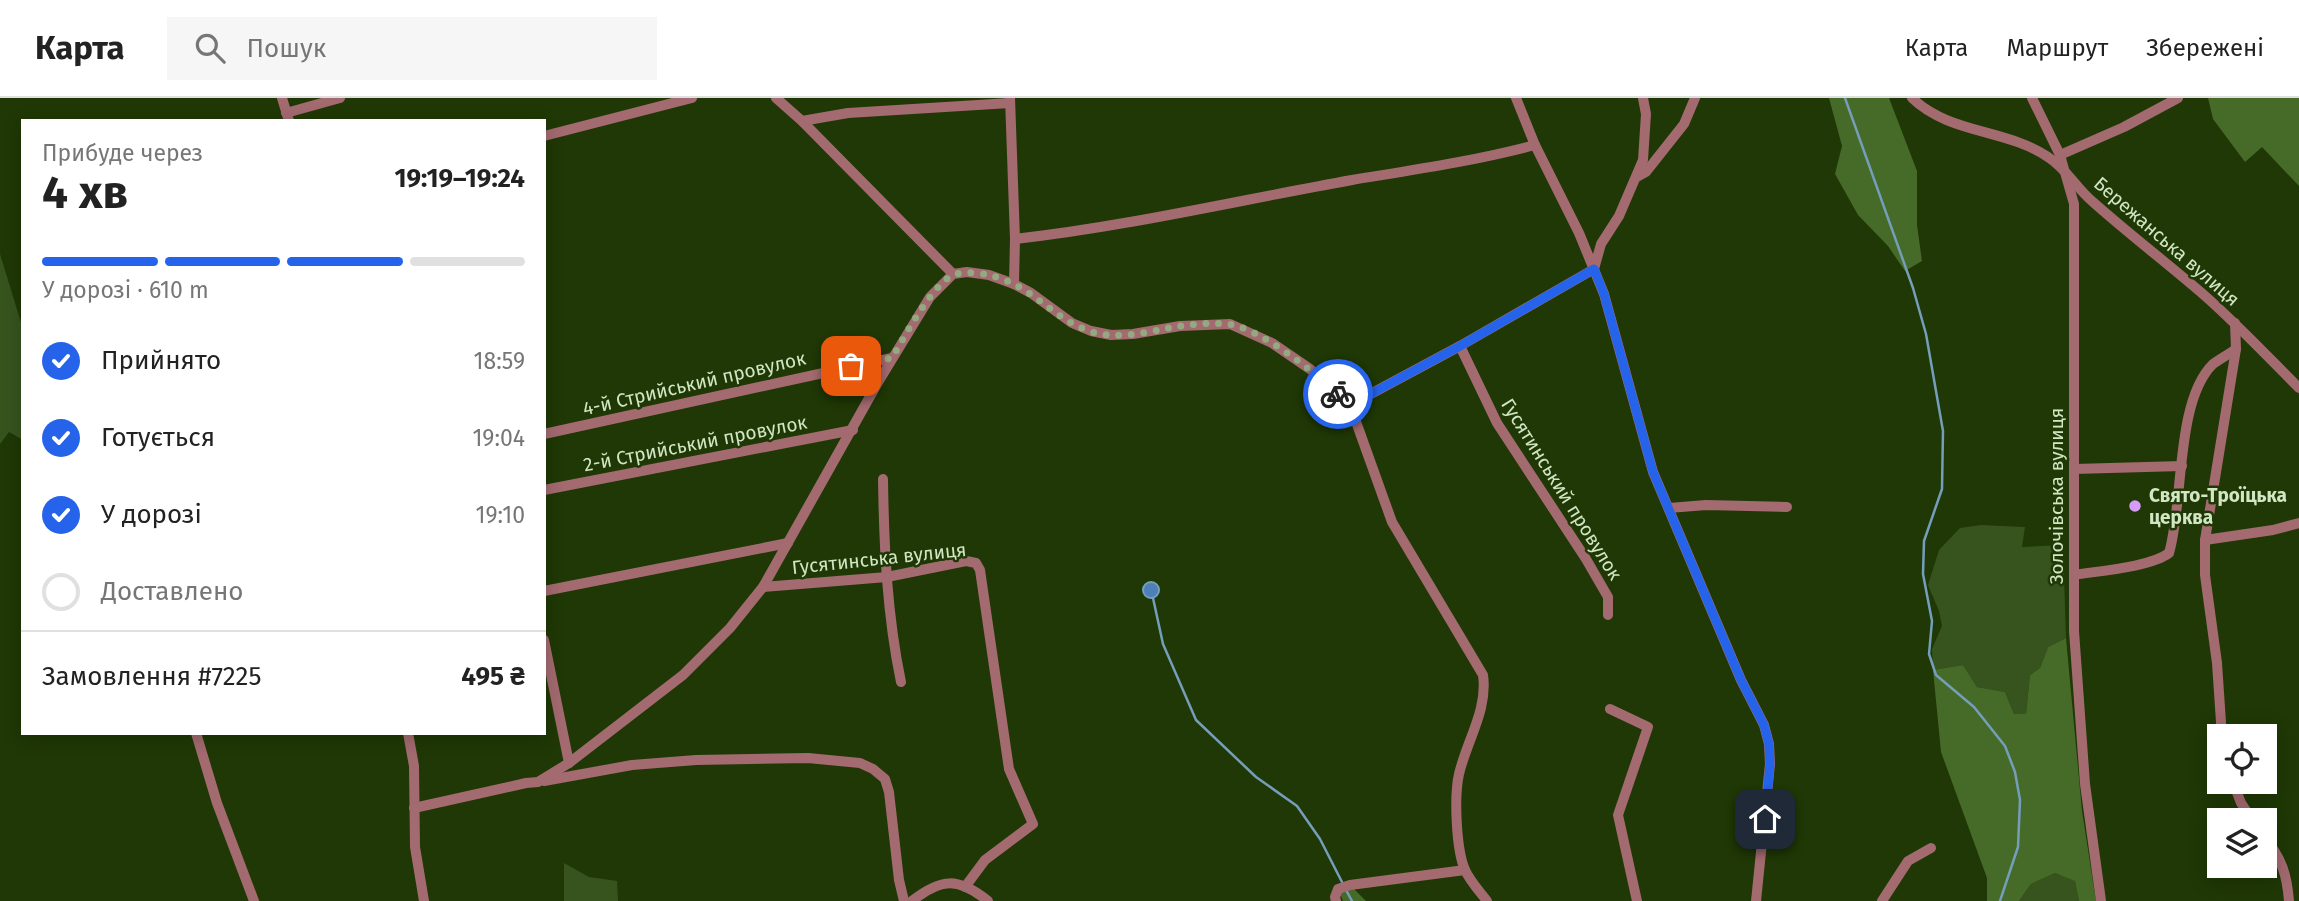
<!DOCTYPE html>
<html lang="uk">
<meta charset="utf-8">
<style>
:root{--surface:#fff;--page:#f6f6f6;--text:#222;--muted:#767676;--line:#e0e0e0;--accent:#2563eb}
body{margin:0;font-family:"Fira Sans",sans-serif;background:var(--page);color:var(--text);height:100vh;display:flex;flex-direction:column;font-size:26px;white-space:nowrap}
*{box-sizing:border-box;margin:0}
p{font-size:23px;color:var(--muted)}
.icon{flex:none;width:38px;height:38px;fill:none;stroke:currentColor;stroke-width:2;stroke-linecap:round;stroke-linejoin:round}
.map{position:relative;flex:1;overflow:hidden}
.sheet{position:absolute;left:21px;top:21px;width:525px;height:616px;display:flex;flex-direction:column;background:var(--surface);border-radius:0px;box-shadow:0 4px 18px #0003}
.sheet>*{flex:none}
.fabs{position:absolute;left:2207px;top:626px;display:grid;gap:14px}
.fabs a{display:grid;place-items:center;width:70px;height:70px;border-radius:0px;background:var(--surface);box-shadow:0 4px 18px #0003;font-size:35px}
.pin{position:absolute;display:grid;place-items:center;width:60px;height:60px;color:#fff;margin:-30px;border-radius:14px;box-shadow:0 4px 10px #0006}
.courier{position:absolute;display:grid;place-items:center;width:70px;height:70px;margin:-35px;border:5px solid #2563eb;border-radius:50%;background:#fff;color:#222;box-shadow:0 2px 9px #0007}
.summary em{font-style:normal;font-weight:700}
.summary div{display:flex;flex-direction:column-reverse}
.summary{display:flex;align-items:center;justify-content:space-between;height:119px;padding:0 21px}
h1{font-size:46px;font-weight:700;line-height:52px}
.bar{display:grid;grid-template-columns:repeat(4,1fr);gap:10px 7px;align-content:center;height:84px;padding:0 21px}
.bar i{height:9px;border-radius:5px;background:var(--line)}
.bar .active{background:var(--accent)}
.bar p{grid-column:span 4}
.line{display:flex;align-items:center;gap:18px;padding:0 21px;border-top:2px solid var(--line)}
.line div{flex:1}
ol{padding:0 21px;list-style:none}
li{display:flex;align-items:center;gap:21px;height:77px}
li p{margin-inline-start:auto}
li .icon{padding:7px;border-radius:50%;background:var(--accent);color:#fff;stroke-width:4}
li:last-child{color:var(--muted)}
li i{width:38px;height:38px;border:4px solid var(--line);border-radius:50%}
header{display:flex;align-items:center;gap:42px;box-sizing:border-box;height:98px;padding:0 35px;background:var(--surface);border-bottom:2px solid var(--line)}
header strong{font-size:33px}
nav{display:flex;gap:38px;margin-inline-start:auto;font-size:24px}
.search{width:490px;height:63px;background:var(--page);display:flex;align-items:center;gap:18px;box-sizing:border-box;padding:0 24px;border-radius:0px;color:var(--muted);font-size:26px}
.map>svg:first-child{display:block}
.green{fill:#37541f}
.forest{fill:#466a28}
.water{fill:#4e7fb8;stroke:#759ebb;stroke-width:2}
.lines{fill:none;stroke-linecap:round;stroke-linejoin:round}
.stream{stroke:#759ebb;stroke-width:2.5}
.street{stroke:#a36a70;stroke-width:10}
.done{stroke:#93a980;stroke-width:7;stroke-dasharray:0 12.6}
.route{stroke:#2563eb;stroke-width:9}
.poi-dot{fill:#d89bf8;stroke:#1f3805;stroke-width:2.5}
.labels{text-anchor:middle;stroke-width:5;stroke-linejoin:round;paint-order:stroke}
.street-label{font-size:19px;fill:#d1e6c3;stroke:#1f3805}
.poi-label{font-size:19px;font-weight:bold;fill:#d1e6c3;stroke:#1f3805;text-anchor:start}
</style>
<header>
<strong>Карта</strong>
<div class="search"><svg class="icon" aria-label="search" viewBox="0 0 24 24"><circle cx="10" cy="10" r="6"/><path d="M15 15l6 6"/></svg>Пошук</div>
<nav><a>Карта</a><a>Маршрут</a><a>Збережені</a></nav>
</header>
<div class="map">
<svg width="2299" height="803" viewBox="0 0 2299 803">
<rect width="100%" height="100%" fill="#1f3805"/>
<g class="green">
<polygon points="0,156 23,231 23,342 9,334 0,346"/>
<polygon points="1981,427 2025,429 2022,449 2063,447 2066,540 2048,549 2040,570 2030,577 2026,616 2014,616 2005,594 1977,589 1963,567 1933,572 1932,551 1942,528 1939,513 1928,487 1939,452 1960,430"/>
<polygon points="564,765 589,779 617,783 618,803 564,803"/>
<polygon points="2055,775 2075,782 2079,803 2019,803 2031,786"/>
</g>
<g class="forest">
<polygon points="1829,0 1889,0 1917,73 1917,127 1922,163 1905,173 1888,148 1858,117 1835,76 1842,48"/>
<polygon points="2208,0 2299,0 2299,88 2262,49 2245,64 2213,21"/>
<polygon points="2066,540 2082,713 2096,803 2079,803 2075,783 2055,775 2031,786 2019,803 1987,803 1987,780 1941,654 1933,572 1963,567 1977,589 2005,594 2014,616 2026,616 2030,577 2040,570 2048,549"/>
<polygon points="1351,788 1366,803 1343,803 1339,793"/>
</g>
<circle class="water" cx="1151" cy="492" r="8"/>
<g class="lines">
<g class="stream">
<polyline points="1845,0 1913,190 1926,236 1943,333 1942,391 1924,443 1923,476 1932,523 1929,556 1936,577 1974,609 2005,648 2015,674 2020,702 2018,749 2000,803"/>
<polyline points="1153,500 1163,546 1196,622 1256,679 1297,708 1320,741 1343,786"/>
<polyline points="1346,792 1352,803"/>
</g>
<g class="street">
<polyline points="282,0 289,23"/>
<polyline points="776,0 802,23 953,176"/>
<polyline points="1010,0 1015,141 1014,186"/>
<polyline points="1516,0 1535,47 1579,135 1604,196 1653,374 1741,582 1764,627 1769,646 1770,666 1756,803"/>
<path d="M1912 0C1949 36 2007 31 2048 59 2067 71 2076 90 2093 104 2129 136 2167 165 2204 197 2237 226 2268 259 2299 290"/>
<polyline points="2032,0 2060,57 2074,106 2074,533 2085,686 2101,803"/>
<polyline points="286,15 340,0"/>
<polyline points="802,23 848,15 1010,5"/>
<polyline points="544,38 692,0"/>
<polyline points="2060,57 2124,29 2178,0"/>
<polyline points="1637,79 1646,74 1684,26 1695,0"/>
<path d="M1015 141C1129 128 1240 102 1352 82 1413 72 1475 63 1535 47"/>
<polyline points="1460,248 1497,325 1586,461 1608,499 1608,517"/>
<polyline points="1350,307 1460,248 1594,171 1601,146 1619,118 1643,62 1646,16 1643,0"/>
<polyline points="544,336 892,260"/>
<polyline points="2074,371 2182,368"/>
<path d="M883 381C884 449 887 517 901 584"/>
<polyline points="544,392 853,332"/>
<polyline points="1669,410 1706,407 1787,409"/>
<polyline points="2205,442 2273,432 2299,425"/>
<path d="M2074 477C2098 473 2151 469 2169 455 2184 405 2175 303 2213 266 2220 261 2229 256 2236 251"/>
<polyline points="763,489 887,479 966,463 976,465 980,472 1009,671 1033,726 985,762 965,789"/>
<polyline points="544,493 788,445"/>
<polyline points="544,542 569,665"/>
<polyline points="1610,611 1648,629 1618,717 1637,803"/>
<polyline points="196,635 217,705 254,803"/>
<polyline points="408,635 414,668 415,749 424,803"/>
<polyline points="2222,639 2217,565 2205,477 2205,442 2236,251 2235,225"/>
<polyline points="544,683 632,667 696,662 808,660 860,665 873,671 885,681 889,694 899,782 904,803"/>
<polyline points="2233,684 2241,705 2253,723"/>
<path d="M414 710 526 685 538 684 569 665 683 577 730 530 763 489 877 286 930 199 953 176 967 174 989 177 1014 186 1031 195 1072 225 1091 233 1111 237 1133 236 1180 228 1230 226 1272 245 1310 271 1350 307 1392 424 1483 577C1488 612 1467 642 1459 676 1454 698 1456 751 1465 772 1470 783 1480 794 1487 803"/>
<path d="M2264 740C2282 759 2287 778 2289 803"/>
<path d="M912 803C941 780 958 779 988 803"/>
<polyline points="1336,803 1335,799 1338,791 1350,787 1465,772"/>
<polyline points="1882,803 1908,763 1931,750"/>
</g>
</g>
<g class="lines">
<path class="done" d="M851 268 892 260C904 240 934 182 956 176 963 174 970 175 977 175 1029 181 1047 218 1089 233 1115 242 1143 235 1168 230 1187 227 1207 224 1227 226 1259 229 1314 274 1338 296"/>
<polyline class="route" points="1338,296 1350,307 1460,248 1594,171 1604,196 1653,374 1741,582 1764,627 1769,646 1770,666 1765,721"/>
</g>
<circle class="poi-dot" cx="2135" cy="408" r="7"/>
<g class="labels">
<g class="street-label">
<text transform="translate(2167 143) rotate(41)" y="7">Бережанська вулиця</text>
<text transform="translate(694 285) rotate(-13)" y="7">4-й Стрийський провулок</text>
<text transform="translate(695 345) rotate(-11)" y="7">2-й Стрийський провулок</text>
<text transform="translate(1562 391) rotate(58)" y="7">Гусятинський провулок</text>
<text transform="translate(2056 398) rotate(-90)" y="7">Золочівська вулиця</text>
<text transform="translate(879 460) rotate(-6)" y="7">Гусятинська вулиця</text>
</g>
<g class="poi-label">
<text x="2149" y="404">Свято-Троїцька<tspan x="2149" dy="22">церква</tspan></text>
</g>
</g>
</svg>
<div class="fabs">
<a><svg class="icon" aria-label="locate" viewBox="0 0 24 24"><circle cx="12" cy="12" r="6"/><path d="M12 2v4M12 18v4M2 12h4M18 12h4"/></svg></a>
<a><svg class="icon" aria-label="layers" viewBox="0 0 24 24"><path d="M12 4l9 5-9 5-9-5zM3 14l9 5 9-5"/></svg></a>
</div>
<div class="pin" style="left:851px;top:268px;background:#ea580c"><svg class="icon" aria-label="bag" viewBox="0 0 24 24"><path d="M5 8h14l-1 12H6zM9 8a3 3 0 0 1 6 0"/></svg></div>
<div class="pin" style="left:1765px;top:721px;background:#1f2937"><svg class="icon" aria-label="home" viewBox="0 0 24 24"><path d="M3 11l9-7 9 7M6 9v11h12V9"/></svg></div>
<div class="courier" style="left:1338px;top:296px"><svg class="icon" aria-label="bike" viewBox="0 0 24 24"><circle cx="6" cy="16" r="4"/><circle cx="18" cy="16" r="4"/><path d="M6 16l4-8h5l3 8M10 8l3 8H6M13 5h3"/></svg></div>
<section class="sheet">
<div class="summary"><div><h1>4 хв</h1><p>Прибуде через</p></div><em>19:19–19:24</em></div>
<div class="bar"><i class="active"></i><i class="active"></i><i class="active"></i><i></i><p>У дорозі · 610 m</p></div>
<ol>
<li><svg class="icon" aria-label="check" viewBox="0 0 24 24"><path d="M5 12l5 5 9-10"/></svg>Прийнято<p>18:59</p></li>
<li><svg class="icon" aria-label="check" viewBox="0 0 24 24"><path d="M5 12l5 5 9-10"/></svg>Готується<p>19:04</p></li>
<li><svg class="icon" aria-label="check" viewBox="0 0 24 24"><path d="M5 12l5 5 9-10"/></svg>У дорозі<p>19:10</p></li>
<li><i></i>Доставлено</li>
</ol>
<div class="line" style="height:91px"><div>Замовлення #7225</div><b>495 ₴</b></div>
</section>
</div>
